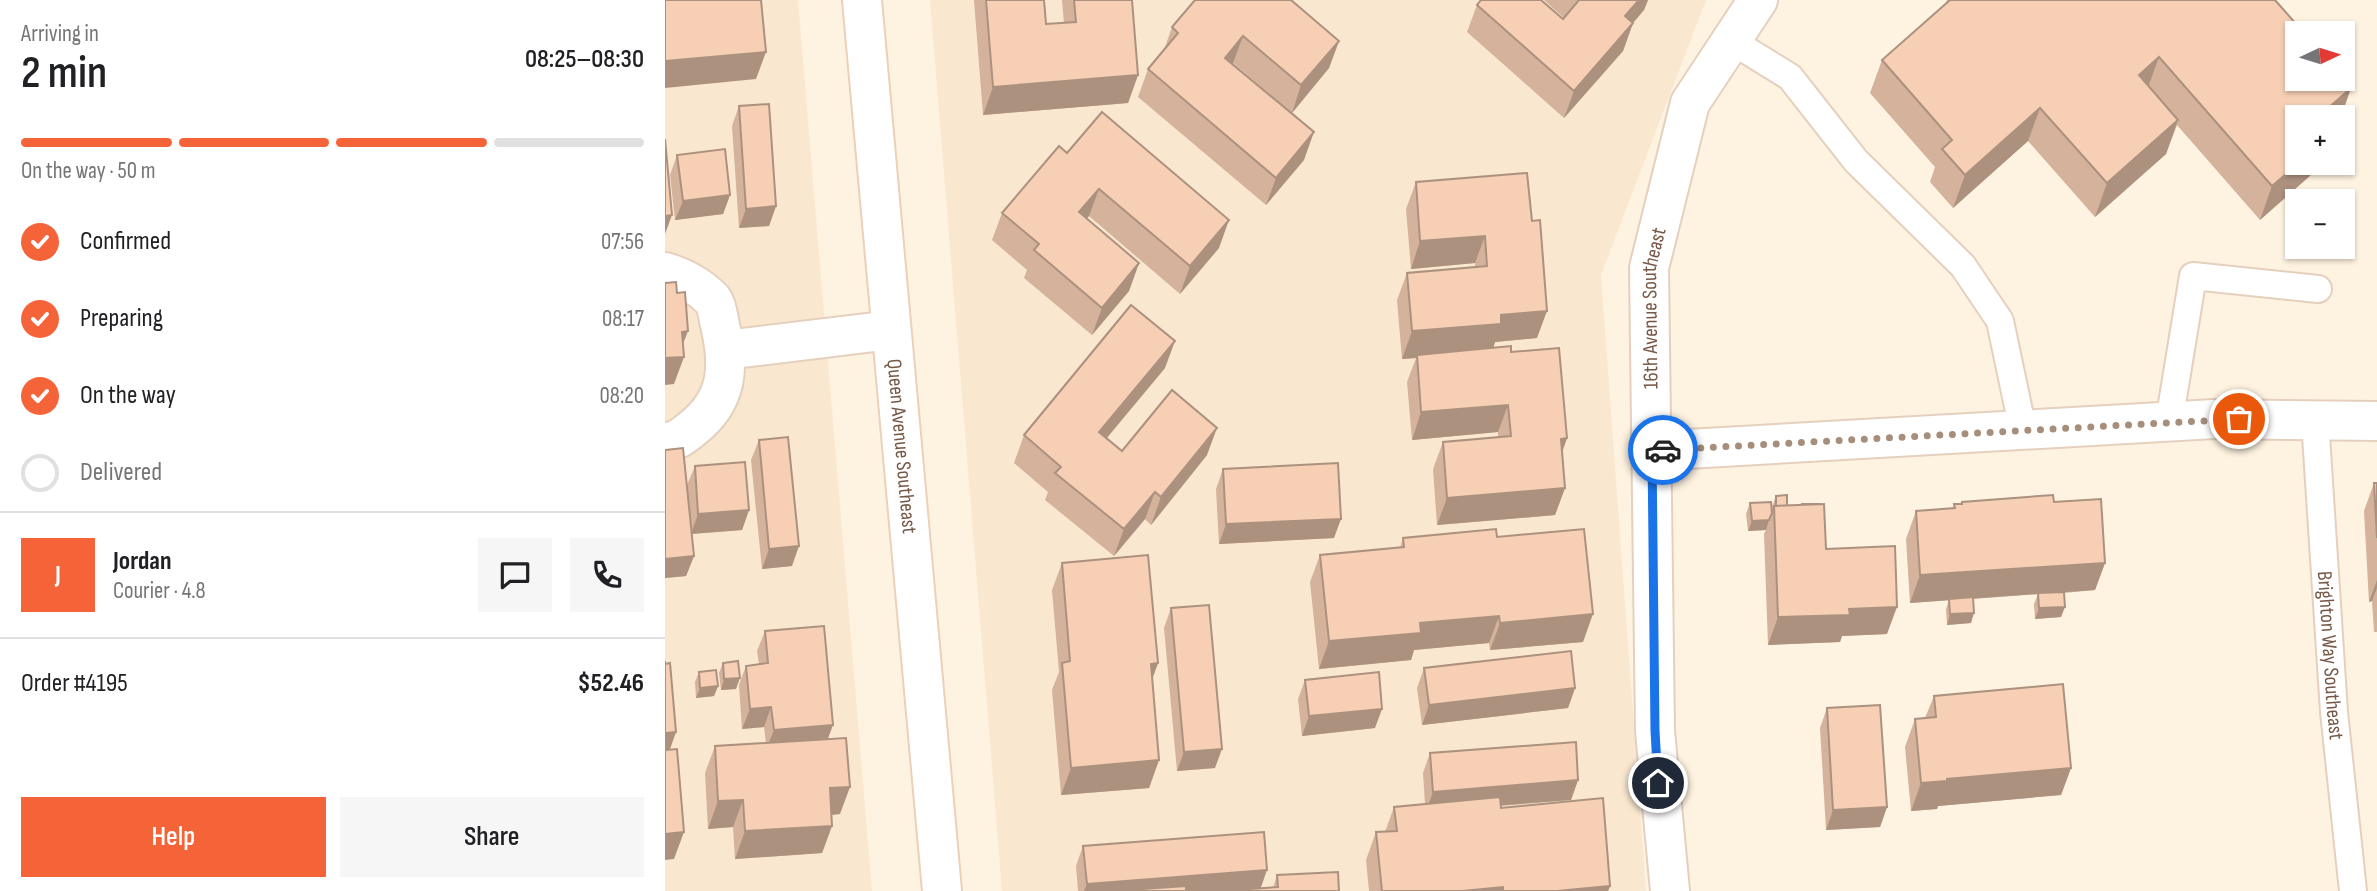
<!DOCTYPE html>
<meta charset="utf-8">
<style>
:root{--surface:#fff;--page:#f6f6f6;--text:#202124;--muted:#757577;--line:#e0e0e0;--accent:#f56338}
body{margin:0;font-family:"Sofia Sans Condensed",sans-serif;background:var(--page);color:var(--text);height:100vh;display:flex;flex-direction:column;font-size:26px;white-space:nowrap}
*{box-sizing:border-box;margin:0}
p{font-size:23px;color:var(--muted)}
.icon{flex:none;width:38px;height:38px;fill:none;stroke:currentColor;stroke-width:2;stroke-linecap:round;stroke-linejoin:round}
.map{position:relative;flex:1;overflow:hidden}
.drawer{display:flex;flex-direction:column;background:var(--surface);width:665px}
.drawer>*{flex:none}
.needle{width:46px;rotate:86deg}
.fabs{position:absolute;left:1620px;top:21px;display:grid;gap:14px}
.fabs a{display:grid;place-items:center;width:70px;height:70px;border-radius:0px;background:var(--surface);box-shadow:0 2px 5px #0004;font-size:35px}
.pin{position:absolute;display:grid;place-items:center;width:60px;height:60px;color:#fff;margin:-30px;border:4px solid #fff;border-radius:50%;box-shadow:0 2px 7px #0007}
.courier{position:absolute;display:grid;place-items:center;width:70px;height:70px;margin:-35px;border:5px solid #1a73e8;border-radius:50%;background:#fff;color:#222;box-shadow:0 2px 9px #0007}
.headline em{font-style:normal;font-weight:600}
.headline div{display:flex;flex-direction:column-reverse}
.headline{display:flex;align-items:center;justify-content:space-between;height:119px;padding:0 21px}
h1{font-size:46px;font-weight:600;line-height:52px}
.bar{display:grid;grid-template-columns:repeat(4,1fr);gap:10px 7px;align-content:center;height:84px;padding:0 21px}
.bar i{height:9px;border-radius:5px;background:var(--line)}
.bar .current{background:var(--accent)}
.bar p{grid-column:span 4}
.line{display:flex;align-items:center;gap:18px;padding:0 21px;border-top:2px solid var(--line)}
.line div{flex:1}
.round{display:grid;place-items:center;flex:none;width:74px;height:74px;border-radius:0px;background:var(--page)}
ol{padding:0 21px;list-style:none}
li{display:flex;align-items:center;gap:21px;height:77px}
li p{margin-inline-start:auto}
li .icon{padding:7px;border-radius:50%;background:var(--accent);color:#fff;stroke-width:4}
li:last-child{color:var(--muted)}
li i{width:38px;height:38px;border:4px solid var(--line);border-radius:50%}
.cta{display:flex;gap:14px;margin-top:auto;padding:14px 21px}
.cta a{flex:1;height:80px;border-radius:0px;background:var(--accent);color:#fff;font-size:28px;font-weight:600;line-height:80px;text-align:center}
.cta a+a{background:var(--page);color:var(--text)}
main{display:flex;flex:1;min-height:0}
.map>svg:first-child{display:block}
.residential{fill:#f9e7d0}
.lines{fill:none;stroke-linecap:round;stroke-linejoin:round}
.service-casing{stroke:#e5d0be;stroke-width:30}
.minor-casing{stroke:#e5d0be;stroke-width:42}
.secondary-casing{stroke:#ebd1ba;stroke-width:42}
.service{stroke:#fff;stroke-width:26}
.minor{stroke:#fff;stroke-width:38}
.secondary{stroke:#fff;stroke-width:38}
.wall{fill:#d4b29c}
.shaded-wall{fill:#ac917f}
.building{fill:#f6cfb5;stroke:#ac917f;stroke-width:2}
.done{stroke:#a68e7b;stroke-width:7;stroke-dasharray:0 12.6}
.route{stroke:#1a73e8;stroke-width:9}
.labels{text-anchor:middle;stroke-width:7;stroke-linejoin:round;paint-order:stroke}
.street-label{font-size:21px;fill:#775745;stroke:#fff6e8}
</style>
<main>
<section class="drawer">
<div class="headline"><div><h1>2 min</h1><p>Arriving in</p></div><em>08:25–08:30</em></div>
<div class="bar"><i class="current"></i><i class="current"></i><i class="current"></i><i></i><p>On the way · 50 m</p></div>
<ol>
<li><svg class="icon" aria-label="check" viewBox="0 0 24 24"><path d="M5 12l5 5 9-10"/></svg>Confirmed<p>07:56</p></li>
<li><svg class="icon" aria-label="check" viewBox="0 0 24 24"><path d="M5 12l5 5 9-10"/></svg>Preparing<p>08:17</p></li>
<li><svg class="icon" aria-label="check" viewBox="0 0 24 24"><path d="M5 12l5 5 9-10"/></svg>On the way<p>08:20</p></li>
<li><i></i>Delivered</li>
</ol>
<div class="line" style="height:126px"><b class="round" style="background:var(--accent);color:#fff">J</b><div><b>Jordan</b><p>Courier · 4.8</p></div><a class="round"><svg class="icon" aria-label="chat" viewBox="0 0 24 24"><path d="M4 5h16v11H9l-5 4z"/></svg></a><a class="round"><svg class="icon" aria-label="phone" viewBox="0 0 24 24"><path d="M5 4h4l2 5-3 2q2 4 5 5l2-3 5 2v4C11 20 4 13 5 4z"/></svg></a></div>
<div class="line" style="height:91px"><div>Order #4195</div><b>$52.46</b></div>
<div class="cta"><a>Help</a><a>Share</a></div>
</section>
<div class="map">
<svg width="1712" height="891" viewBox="0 0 1712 891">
<rect width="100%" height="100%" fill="#fef3e0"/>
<g class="residential">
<polygon points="0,0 133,0 207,891 0,891"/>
<polygon points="265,0 1041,0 936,275 981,891 337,891"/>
</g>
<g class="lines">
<g class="service-casing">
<g id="service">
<polyline points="1065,40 1125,77 1191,161 1298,266 1335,321 1358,430"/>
<path id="s1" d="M1650 420 1669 712 1688 891"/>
<polyline points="1504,422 1528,276 1653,289"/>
</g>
</g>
<g class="minor-casing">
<g id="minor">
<path d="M0 272C17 277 34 286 47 299 52 305 53 317 55 325 65 367 63 400 28 428 18 436 13 441 0 442"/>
<polyline points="60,350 226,330"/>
<polyline points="987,451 1549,419 1712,421"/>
<path id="s2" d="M1005 891 990 731 984 268 1025 103 1093 0"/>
</g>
</g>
<g class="secondary-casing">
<g id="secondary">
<path id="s3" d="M197 0 277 891"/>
</g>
</g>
<use href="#service" class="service"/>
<use href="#minor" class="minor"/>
<use href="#secondary" class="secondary"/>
</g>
<g class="wall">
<polygon points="309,0 379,0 381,24 399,23 397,0 467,0 473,75 463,103 318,115"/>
<polygon points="879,0 983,0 979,10 968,23 958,51 899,118 802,32 812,5 898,19 899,18"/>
<polygon points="1282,0 1610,0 1633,117 1647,174 1595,220 1512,125 1501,154 1430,217 1363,141 1288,208 1265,182 1270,167 1205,93 1217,60 1281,3"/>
<polygon points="507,27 674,41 664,68 627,113 568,63 567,64 639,160 601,205 473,97 483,69 499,50"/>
<polygon points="74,106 111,206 104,226 74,228 67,126"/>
<polygon points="402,153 554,248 515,294 424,216 422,219 474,263 464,291 427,335 359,278 362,270 327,240 337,213"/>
<polygon points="12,155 65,195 58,214 10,220 5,175"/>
<polygon points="862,173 872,338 830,342 828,348 846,352 902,438 897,453 900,488 890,515 772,525 768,469 778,442 833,437 833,432 747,440 742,382 751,358 737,359 732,300 742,273 810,267 810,263 746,269 741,209 751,182"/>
<polygon points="500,368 442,438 457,451 542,455 486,525 480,519 449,556 380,500 383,492 349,463 359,435"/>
<polygon points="94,440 127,566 97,569 86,460"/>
<polygon points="0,450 24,509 22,485 30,466 84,510 77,530 26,534 29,556 21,576 0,578"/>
<polygon points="558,469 669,538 554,544 551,489"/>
<polygon points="1709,483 1712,483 1712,632 1709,632 1707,601 1704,602 1699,511"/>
<polygon points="1111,496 1122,506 1161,549 1222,634 1177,636 1175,642 1103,645 1099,534 1101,530 1083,531 1081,514 1085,503 1107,513 1107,507"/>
<polygon points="1297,502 1389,502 1440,563 1430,590 1399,593 1396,617 1370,619 1369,604 1373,594 1308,599 1306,623 1282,625 1281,609 1284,600 1245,603 1241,539 1251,511 1288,508 1289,504 1296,504"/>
<polygon points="832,537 918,642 825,650 824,643 749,650 746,660 654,669 645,582 655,555 735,548 738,538"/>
<polygon points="397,563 493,663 487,679 494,760 484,788 396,795 387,690 394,672 387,590"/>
<polygon points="506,608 550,768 512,771 499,628"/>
<polygon points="100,631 163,739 175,814 166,815 167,826 157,853 70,859 68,827 43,829 40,773 50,746 101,743 99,727 77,729 74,685 81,666 94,664 92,651"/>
<polygon points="58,663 71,689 56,690 54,673"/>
<polygon points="759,668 910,688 903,708 757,725 752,688"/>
<polygon points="34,672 53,686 49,696 31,698 30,682"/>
<polygon points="640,680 710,728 637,736 633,699"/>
<polygon points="1269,696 1406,768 1396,795 1273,806 1272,809 1246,811 1240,747 1250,719 1260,718"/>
<polygon points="1162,708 1222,807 1215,827 1161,830 1155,728"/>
<polygon points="765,753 913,780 906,800 836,806 836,808 945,886 943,891 704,891 701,860 711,832 720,832 729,807 760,804 758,773"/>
<polygon points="418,846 595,888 608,888 612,875 674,891 413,891 411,866"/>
</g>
<g class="shaded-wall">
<polygon points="974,0 983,0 979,10 950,44 960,16"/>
<polygon points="968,23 958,51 899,118 909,91"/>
<polygon points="578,36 568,63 550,85 560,58"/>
<polygon points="674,41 664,68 627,113 636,85"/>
<polygon points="101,52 91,79 0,88 0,61"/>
<polygon points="1494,57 1482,90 1474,75"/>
<polygon points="473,75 463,103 318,115 328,87"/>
<polygon points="1686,88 1676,117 1653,117"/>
<polygon points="1375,108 1363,141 1288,208 1300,175"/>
<polygon points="1513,120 1501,154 1430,217 1442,183"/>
<polygon points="649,132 639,160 601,205 611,178"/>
<polygon points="1634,163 1651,163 1647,174 1595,220 1607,186"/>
<polygon points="434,189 424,216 404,239 414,212"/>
<polygon points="65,195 58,214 10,220 18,201"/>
<polygon points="111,206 104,226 74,228 81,209"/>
<polygon points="7,215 0,234 0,216"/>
<polygon points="564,220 554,248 515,294 525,266"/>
<polygon points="820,236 810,263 746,269 755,241"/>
<polygon points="474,263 464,291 427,335 437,308"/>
<polygon points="882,311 872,338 830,342 827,352 752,355 751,358 737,359 747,331 836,315"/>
<polygon points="23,331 13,357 19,357 9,384 0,385 0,358 17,332"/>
<polygon points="510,341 500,368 424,459 434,432"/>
<polygon points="843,405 833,432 747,440 756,412"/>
<polygon points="552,428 542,455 486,525 496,497"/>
<polygon points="902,438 892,466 896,439"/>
<polygon points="900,488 890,515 772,525 782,498"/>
<polygon points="490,492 480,519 449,556 459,529"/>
<polygon points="84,510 77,530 26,534 33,514"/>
<polygon points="676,519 669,538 554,544 561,524"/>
<polygon points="1104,520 1101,530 1083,531 1087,521"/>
<polygon points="134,546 127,566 97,569 104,549"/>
<polygon points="29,556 21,576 0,578 0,559"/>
<polygon points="1440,563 1430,590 1245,603 1255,575"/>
<polygon points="1712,580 1712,588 1707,601 1704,602"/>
<polygon points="1232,607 1222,634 1177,636 1175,642 1103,645 1113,617 1184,609"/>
<polygon points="1400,607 1396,617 1370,619 1374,608"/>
<polygon points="1309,613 1306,623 1282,625 1285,614"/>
<polygon points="928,614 918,642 825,650 835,623"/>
<polygon points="834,616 824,643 749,650 746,660 654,669 664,641 755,623"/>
<polygon points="493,663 483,691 486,664"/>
<polygon points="75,678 71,689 56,690 59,679"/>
<polygon points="53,686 49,696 31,698 35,688"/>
<polygon points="910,688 903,708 757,725 764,705"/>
<polygon points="106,707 99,727 77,729 85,709"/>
<polygon points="717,709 710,728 637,736 644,716"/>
<polygon points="168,725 161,744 101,750 109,730"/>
<polygon points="11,732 4,752 0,753 0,733"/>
<polygon points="557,749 550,768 512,771 519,752"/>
<polygon points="494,760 484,788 396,795 406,768"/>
<polygon points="1406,768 1396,795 1273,806 1272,809 1246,811 1256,783 1282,779"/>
<polygon points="913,780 906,800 761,811 768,792"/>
<polygon points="185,787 175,814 155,816 165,788"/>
<polygon points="78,800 68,827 43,829 53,801"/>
<polygon points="1222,807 1215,827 1161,830 1168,810"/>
<polygon points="167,826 157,853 70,859 80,831"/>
<polygon points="19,832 9,859 0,860 0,834"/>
<polygon points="602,870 595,890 579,891 419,891 422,884"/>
<polygon points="945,886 943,891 892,891"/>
<polygon points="838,887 837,891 797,891"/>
</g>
<g class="building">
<polygon points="0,0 96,0 101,52 0,61"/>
<polygon points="321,0 379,0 381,24 411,22 409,0 467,0 473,75 328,87"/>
<polygon points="530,0 626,0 674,41 636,85 578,36 560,58 649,132 611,178 483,69 513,33 507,27"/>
<polygon points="816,0 876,0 898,19 914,0 974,0 960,16 968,23 909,91 812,5"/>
<polygon points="1285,0 1610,0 1639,33 1633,33 1633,79 1678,78 1686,88 1653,117 1633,117 1633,163 1634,163 1607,186 1494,57 1474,75 1513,120 1442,183 1375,108 1300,175 1277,149 1287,140 1217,60"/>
<polygon points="104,104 111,206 81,209 74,106"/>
<polygon points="437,112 564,220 525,266 434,189 414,212 474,263 437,308 369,250 374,244 337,213 394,146 402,153"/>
<polygon points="0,139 7,215 0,216"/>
<polygon points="60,149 65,195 18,201 12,155"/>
<polygon points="862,173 867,221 875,220 882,311 836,315 836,324 747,331 742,273 822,266 820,236 755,241 751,182"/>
<polygon points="11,282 12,293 20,292 23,331 17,332 19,357 0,358 0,283"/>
<polygon points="466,305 510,341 434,432 457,451 507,390 552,428 496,497 490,492 459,529 390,473 396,467 359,435"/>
<polygon points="846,346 846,352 894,348 902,438 896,439 900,488 782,498 778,442 846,436 843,405 756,412 752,355"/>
<polygon points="123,437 134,546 104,549 94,440"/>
<polygon points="18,448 29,556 0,559 0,450"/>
<polygon points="80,462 84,510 33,514 30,466"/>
<polygon points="673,463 676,519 561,524 558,469"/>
<polygon points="1709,483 1712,483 1712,538"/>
<polygon points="1122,495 1122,506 1111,506 1111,496"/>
<polygon points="1388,495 1389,502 1436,499 1440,563 1255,575 1251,511 1290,508 1289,504 1297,504 1297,502"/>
<polygon points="1106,502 1107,513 1104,520 1087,521 1085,503"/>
<rect x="1137" y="504" width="17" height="1"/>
<polygon points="1159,504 1161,549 1230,546 1232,607 1184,609 1185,615 1113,617 1109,506"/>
<polygon points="831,529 832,537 919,529 928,614 835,623 834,616 755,623 756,633 664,641 655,555 739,547 738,538"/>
<polygon points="483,555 493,663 486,664 494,760 406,768 397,663 405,661 397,563"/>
<polygon points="1399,592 1400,607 1374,608 1373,593"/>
<polygon points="1308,597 1309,613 1285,614 1284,599"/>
<polygon points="544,605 557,749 519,752 506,608"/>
<polygon points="159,626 168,725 109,730 106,707 85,709 81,666 103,663 100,631"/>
<polygon points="906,651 910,688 764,705 759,668"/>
<polygon points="0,661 0,664 5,663 11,732 0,733"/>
<polygon points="73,661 75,678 59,679 58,663"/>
<polygon points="51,670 53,686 35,688 34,672"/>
<polygon points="714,672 717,709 644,716 640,680"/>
<polygon points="1398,684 1406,768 1282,779 1282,781 1256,783 1250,719 1271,717 1269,696"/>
<polygon points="1215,705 1222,807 1168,810 1162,708"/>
<polygon points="181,738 185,787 165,788 167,826 80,831 78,800 53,801 50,746"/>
<polygon points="911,742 913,780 768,792 765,753"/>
<polygon points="12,749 19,832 0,834 0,750"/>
<polygon points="835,797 836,808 938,798 945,886 892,891 838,891 838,887 797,891 717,891 711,832 732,831 729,807"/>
<polygon points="599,832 602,870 422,884 418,846"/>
<polygon points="673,872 674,891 556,891 613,887 612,875"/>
<polygon points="521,886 521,891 449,891"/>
</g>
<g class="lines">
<polyline class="done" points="998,450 1574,419"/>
<polyline class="route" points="993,783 990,731 987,451 998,450"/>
</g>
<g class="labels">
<g class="street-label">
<text dy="7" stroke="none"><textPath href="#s2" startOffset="584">16th Avenue Southeast</textPath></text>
<text dy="7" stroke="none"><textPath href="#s3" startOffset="448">Queen Avenue Southeast</textPath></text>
<text dy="7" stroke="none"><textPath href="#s1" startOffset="236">Brighton Way Southeast</textPath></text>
</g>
</g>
</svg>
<div class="fabs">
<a><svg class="needle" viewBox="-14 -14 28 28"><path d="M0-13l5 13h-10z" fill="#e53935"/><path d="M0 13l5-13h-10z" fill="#757577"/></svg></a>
<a>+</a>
<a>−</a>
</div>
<div class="pin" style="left:1574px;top:419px;background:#ea580c"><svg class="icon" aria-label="bag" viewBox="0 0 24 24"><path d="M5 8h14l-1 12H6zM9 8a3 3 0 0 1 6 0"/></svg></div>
<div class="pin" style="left:993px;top:783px;background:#1f2937"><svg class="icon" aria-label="home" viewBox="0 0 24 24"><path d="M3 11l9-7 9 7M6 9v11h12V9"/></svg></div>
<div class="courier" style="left:998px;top:450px"><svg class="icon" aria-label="car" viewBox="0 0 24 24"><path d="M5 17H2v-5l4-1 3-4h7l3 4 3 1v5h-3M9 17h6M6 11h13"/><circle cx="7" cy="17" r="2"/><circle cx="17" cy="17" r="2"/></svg></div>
</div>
</main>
